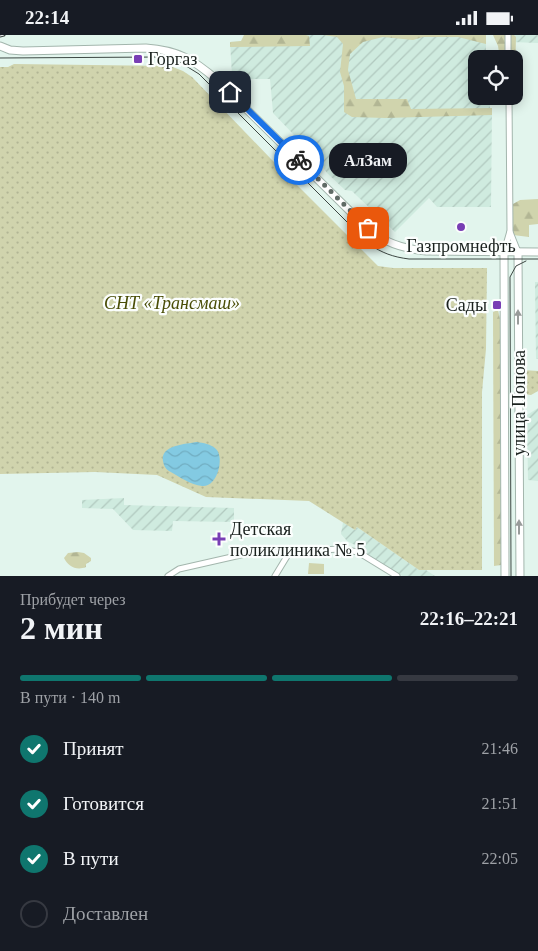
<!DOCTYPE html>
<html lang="ru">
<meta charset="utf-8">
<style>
:root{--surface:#171b24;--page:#242831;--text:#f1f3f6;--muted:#9ea1a6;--line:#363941;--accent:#0f766e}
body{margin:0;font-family:Georgia,serif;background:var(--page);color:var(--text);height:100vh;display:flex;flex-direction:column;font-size:19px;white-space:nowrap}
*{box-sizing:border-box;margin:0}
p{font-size:16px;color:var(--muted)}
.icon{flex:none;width:28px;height:28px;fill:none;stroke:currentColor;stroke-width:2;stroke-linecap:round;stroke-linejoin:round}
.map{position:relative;height:541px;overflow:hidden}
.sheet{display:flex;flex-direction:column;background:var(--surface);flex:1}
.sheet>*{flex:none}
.buttons{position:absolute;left:468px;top:15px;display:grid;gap:10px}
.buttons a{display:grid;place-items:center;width:55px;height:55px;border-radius:10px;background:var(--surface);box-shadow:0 2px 12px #0003;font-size:25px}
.pin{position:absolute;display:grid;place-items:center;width:42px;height:42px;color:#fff;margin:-21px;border-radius:10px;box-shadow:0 2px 8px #0006}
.courier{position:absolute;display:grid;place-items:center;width:50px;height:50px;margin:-25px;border:4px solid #1a73e8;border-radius:50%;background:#fff;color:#222;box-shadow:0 1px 6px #0007}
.bubble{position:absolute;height:35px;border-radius:15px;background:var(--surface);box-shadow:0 2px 12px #0003;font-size:16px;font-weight:600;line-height:35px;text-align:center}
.headline em{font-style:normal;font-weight:600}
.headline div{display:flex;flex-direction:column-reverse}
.headline{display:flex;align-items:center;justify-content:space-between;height:85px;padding:0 20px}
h1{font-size:32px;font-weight:600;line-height:38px}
.bar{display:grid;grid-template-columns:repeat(4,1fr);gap:8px 5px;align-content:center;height:60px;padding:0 20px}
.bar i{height:6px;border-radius:4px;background:var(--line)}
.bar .on{background:var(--accent)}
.bar p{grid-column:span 4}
ol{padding:0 20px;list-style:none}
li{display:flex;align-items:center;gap:15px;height:55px}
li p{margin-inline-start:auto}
li .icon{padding:5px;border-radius:50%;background:var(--accent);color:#fff;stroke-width:4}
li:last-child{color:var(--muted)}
li i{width:28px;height:28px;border:2px solid var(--line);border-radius:50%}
.status{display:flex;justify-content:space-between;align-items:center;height:35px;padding:0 25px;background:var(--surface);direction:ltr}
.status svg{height:14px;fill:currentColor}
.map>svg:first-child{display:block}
.industrial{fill:url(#industrial-furrows)}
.grass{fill:url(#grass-dots)}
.forest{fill:url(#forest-firs)}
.park{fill:#d0d4ad}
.water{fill:url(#water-waves)}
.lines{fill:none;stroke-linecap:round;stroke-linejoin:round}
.minor-casing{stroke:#a3b6ad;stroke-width:7}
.secondary-casing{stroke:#a3b6ad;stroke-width:9}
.minor{stroke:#fff;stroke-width:5}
.secondary{stroke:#fff;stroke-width:7}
.tram{stroke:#3d4743;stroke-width:1}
.rail-casing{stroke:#3d4743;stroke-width:3}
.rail{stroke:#fbfefd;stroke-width:1;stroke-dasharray:4;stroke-linecap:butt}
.oneway{fill:#989b9a}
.done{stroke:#606b66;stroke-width:5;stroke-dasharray:0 9}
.route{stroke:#1a73e8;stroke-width:6}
.poi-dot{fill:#783eb4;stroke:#fbfefd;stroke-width:2}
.labels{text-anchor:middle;stroke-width:4.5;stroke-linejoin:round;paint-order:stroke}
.poi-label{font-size:18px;fill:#1a211e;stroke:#fbfefd;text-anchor:start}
.park-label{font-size:18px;font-style:italic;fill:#494d06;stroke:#fbfefd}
.street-label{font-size:18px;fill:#1a211e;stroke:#fbfefd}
</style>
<div class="status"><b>22:14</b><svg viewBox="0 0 49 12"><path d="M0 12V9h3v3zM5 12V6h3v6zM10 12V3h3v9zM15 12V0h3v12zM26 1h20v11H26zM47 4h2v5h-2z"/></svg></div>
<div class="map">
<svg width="538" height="541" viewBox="0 0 538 541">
<defs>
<pattern id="industrial-furrows" width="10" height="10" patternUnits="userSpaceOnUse" patternTransform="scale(1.25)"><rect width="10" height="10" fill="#cfebdf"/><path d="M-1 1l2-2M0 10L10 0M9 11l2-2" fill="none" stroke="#b1c9bf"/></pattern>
<pattern id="grass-dots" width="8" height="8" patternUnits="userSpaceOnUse" patternTransform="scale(1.25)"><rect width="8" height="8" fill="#d0d4ad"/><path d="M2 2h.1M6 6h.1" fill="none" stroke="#b2b694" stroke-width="1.8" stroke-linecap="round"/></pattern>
<pattern id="forest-firs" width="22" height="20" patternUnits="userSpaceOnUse" patternTransform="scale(1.25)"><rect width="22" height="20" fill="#d0d4ad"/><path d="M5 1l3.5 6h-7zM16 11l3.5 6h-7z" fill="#b2b694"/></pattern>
<pattern id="water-waves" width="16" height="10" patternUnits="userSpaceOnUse" patternTransform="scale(1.25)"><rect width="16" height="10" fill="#83cae2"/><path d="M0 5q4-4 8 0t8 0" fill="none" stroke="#71adc1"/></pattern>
</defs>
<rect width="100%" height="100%" fill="#e2f5ed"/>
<g class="industrial">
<polygon points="281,0 486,0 486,24 476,24 476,61 490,61 490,73 492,73 491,172 437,172 429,163 395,197 356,160 352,156 345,155 327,138 316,123 273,78 270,44 244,44 232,40 230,7 280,4"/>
<polygon points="512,0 538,0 538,8 512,7"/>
<polygon points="535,247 538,247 538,324 536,324"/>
<polygon points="538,373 538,446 528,445 527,380"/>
<polygon points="124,463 124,470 234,473 234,487 173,486 172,496 133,495 113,474 82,473 82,465"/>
<polygon points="343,487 355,495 357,492 419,535 426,535 435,541 402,541 361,515 361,513 347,506 341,499"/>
</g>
<g class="grass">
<polygon points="14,29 170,31 183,36 192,42 271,124 378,231 393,233 487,233 486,314 482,357 482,535 419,535 357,492 355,495 309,466 206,462 157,440 95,437 0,439 0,32 8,32"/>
<polygon points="523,335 538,336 538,356 531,360 523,359"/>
</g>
<g class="forest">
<polygon points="244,0 306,0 309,1 310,11 230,12 230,7 241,6"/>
<polygon points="323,0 486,0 486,9 458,2 423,2 413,5 383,2 363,7 350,19 348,35 356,64 407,64 411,74 492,73 492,80 385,83 352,82 344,77 344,51 340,37 343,9 337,2"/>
<polygon points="493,0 514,0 516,2 515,40 514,41 514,24 500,24 498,11"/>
<polygon points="538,164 538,189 529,190 529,202 513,200 513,169 520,165"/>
<polygon points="498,275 500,284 501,530 494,531 493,277"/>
<path d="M78 517 84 518 91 523V526L86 529V532C76 536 68 531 64 523L68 518Z"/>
</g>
<polygon class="park" points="309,528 324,529 324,539 308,539"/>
<path class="water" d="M197 407C203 408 211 409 216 414 225 423 217 453 202 451 191 450 178 441 169 436 165 433 164 431 163 426 160 410 186 409 197 407Z"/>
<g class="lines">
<g class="minor-casing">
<g id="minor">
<polyline points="508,0 508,24"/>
<polyline points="510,197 518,217"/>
<polyline points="504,217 510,196 509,61"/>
<polyline points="168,541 179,534 245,519 340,514 358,517 397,541"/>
<polyline points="275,541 289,518"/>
</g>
</g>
<g class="secondary-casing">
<g id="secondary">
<path d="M0 11 10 15 23 16 146 13C178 15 194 25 217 45L367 193C384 208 404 214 426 216L538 217"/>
<polyline points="504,217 505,541"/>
<polyline points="518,217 520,541"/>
</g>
</g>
<use href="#minor" class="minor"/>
<use href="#secondary" class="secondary"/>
<g class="tram">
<path d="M0 23 159 22 178 26 199 39 369 209C382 218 393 222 409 224H538"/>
<polyline points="511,541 510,242 516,231 526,226"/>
</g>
<g class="rail-casing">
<polyline id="rail" points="0,1 4,0"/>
</g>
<use href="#rail" class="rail"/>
</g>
<defs><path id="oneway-solid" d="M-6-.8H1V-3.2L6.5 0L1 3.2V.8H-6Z" transform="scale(1.25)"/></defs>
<g class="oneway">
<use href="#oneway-solid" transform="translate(518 282) rotate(-90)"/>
<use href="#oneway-solid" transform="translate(519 492) rotate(-90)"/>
</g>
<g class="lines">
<polyline class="done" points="299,125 368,193"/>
<polyline class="route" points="230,57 299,125"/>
</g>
<g class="poi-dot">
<rect x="133" y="19" width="10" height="10" rx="2.5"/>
<circle cx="461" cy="192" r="5"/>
<rect x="492" y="265" width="10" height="10" rx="2.5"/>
<path d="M216.5 496.5h5v5h5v5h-5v5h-5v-5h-5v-5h5z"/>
</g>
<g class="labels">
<g class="poi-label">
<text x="148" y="30">Горгаз</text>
<text x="461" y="217" text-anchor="middle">Газпромнефть</text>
<text x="487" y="276" text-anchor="end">Сады</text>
<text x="230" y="500">Детская<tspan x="230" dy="21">поликлиника № 5</tspan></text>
</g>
<g class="park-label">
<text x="172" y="274">СНТ «Трансмаш»</text>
</g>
<g class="street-label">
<text transform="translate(519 368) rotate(-90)" y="6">улица Попова</text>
</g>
</g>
</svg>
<div class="buttons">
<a><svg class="icon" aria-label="locate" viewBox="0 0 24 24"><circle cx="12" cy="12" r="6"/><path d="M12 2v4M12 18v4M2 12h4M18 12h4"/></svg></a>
</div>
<div class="pin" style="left:368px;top:193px;background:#ea580c"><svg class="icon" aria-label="bag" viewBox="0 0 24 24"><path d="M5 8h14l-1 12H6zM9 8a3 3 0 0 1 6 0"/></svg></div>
<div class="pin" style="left:230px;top:57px;background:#1f2937"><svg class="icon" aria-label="home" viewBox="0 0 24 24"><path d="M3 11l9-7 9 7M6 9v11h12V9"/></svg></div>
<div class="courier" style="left:299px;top:125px"><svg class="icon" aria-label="bike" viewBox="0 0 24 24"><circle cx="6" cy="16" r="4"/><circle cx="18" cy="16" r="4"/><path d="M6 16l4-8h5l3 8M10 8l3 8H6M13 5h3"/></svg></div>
<div class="bubble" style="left:329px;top:108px;width:78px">АлЗам</div>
</div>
<section class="sheet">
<div class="headline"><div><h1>2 мин</h1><p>Прибудет через</p></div><em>22:16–22:21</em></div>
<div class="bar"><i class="on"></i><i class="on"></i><i class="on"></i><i></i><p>В пути · 140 m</p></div>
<ol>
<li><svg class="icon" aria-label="check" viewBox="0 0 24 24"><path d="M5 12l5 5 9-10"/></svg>Принят<p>21:46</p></li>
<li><svg class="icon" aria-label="check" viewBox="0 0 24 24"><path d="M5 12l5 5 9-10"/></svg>Готовится<p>21:51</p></li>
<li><svg class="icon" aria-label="check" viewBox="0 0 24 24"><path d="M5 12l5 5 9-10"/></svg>В пути<p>22:05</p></li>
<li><i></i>Доставлен</li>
</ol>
</section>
